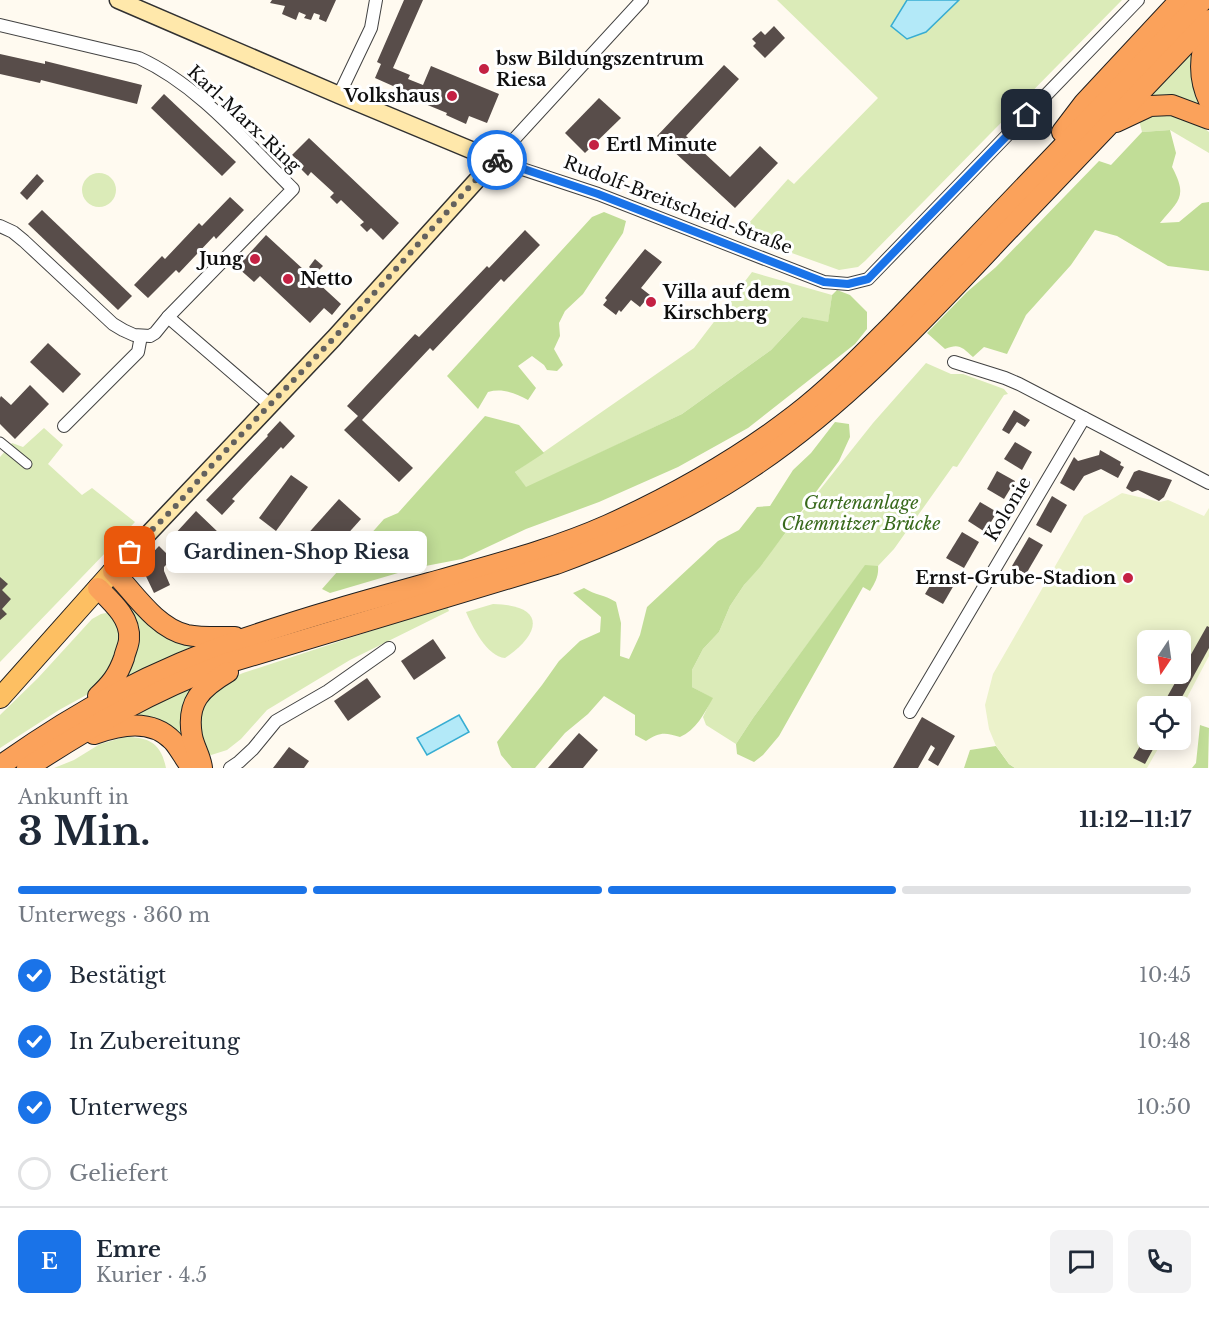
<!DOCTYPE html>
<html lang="de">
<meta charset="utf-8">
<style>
:root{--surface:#fff;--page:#f2f2f3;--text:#1f2937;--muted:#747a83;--line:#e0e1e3;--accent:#1a73e8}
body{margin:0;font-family:"Libre Baskerville",serif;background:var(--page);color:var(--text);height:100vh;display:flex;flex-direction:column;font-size:22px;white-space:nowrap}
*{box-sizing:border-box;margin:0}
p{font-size:20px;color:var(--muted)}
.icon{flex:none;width:33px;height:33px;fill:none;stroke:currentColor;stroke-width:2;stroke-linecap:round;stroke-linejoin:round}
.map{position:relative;height:768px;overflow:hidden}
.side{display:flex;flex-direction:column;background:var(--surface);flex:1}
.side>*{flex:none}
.needle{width:39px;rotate:193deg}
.tools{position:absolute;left:1137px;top:630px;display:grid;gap:12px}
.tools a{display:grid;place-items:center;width:54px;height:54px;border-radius:9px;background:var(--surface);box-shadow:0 3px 15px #0003;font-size:30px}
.pin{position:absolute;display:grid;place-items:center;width:51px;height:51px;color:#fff;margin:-26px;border-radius:12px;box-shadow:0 3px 9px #0006}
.courier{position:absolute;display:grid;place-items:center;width:60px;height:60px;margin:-30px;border:4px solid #1a73e8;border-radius:50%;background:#fff;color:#222;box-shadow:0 2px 8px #0007}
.bubble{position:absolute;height:42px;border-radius:9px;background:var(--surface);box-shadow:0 3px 15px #0003;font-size:20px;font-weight:800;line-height:42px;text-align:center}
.overview em{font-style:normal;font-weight:800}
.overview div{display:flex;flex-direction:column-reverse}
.overview{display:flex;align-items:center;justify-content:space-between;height:102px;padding:0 18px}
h1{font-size:39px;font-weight:800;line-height:45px}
.bar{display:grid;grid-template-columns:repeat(4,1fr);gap:9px 6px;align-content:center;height:72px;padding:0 18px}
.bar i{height:8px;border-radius:4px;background:var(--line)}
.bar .current{background:var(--accent)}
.bar p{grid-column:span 4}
.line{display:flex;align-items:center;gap:15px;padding:0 18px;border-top:2px solid var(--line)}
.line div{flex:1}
.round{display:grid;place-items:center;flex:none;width:63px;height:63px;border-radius:9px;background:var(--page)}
ol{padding:0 18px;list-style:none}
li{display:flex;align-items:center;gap:18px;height:66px}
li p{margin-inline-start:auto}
li .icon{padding:6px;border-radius:50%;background:var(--accent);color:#fff;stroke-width:4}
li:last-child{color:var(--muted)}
li i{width:33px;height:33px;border:3px solid var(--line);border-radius:50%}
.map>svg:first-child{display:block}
.green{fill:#dbebb8}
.forest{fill:#c1dd97}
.pitch{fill:#ebf2ca;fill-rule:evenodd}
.water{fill:#b3e9f8;stroke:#37add2;stroke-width:1.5}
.building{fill:#584d4a}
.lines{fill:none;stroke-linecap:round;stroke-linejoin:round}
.pedestrian-casing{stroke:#424242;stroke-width:11}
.minor-casing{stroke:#424242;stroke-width:14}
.secondary-casing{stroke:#313131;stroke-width:19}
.primary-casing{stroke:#202020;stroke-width:22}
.trunk-casing{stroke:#202020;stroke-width:22}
.pedestrian{stroke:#fff;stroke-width:9}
.minor{stroke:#fff;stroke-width:12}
.secondary{stroke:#ffe8ab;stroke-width:16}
.primary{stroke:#fdbf62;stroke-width:20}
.trunk{stroke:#fba25b;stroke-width:20}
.done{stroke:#63615e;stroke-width:6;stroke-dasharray:0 10.8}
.route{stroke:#1a73e8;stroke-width:8}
.poi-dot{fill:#c42143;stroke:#fff;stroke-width:2}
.labels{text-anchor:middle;stroke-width:6;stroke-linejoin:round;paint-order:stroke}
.poi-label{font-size:18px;font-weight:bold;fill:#0f0f0f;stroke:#fff;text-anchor:start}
.street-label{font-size:18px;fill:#0f0f0f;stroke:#fff}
.park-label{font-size:18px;font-style:italic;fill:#38691c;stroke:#fff}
</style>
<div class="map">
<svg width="1209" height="768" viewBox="0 0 1209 768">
<rect width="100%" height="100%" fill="#fffaf0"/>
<g class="green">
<polygon points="777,0 1122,0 865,261 858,267 839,270 739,234 788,179 794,184 878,98"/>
<polygon points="1196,41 1208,112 1135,107"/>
<polygon points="1165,111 1198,124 1209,132 1209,153 1170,130 1142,132 1139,120"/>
<circle cx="99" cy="190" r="17"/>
<polygon points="752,272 832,295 828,323 802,317 771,350 682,414 526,488 515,472 694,348"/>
<polygon points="926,363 951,374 963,374 1004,389 1008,394 1004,395 957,467 953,466 894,549 878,566 865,566 753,718 736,744 706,725 703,717 712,698 692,687 692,670 703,649 719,632 730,606 744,585 873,423"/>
<polygon points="44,428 63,445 48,464 82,495 92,488 135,522 0,662 0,457 12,443 23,447"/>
<polygon points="119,591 210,642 119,684 133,618 128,605"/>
<path d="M493 604C546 605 542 633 505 658 487 657 472 626 466 612Z"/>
<polygon points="447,606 449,611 350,660 267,710 241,739 227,750 208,756 199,734 199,712 220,683 243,673"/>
<polygon points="106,613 114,615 125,645 99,688 59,710 0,748 0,715 38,678 92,619 101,614"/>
<polygon points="204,679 188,739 127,714"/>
<path d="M125 737C149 737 161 743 166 768H54L74 760 100 744Z"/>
</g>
<g class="forest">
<path d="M1170 130 1176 153 1172 167C1188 197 1179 200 1160 223L1179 222 1202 203 1209 202V271L1168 266 1117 236 1095 230 1071 265 1026 315 1007 354 984 347 973 357C962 347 959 343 945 349L927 333 967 292 996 267 1099 161 1111 165 1142 132Z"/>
<path d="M604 212 626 221 623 233 583 294 565 311 559 323 560 336 554 349 563 365 557 371 547 370 544 365 532 356 518 366 536 388 528 400C516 393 502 388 488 392L478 409 447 376 592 217Z"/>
<polygon points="837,290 850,295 867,312 867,329 855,344 748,428 678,467 599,502 526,529 462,559 415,568 330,593 322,589 384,519 398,513 485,416 519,425 544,453 515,472 526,487 682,414 771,350 802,317 828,322 832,295"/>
<path d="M835 422 849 424 850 437 839 461 760 567 744 585 730 606 719 632 703 649 692 670V687L713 698C704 714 696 730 680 737 665 732 659 732 646 741L635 735V715L604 696 588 714 565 733 535 768H512L501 755 497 742 542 685 559 661 580 641 600 632 601 617 573 593 584 588C595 595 605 595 616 602L621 623 620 656 629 659 640 635 647 607 718 541 739 530 757 507 770 506 793 470 811 453Z"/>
<path d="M865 565 878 566C879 576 875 583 870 591L863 587 779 736 763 755 754 762 737 754 736 744 753 718Z"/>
<polygon points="1200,725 1209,728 1208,768 1192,768 1196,763"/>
<polygon points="996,746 1009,764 1015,768 964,768 970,750"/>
</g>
<path class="pitch" d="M1122 493 1160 502 1168 500 1204 516 1209 508V656L1181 709 1180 706H1148V740H1163L1147 768H1015L1009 764 996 746 989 729 985 705 993 674 1084 516ZM1148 640H1180V674H1148Z"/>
<g class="water">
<polygon points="907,0 959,0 926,32 907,39 891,26"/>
<polygon points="459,715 469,732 427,755 417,738"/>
</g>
<g class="building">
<polygon points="272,0 336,0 326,22 319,19 320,15 314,13 311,20 304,18 306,15 299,12 296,20 282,14 285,6 270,3"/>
<polygon points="404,0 423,0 393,68 410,75 408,79 423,85 431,66 499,94 487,123 469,116 466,124 446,115 447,113 401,94 402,90 375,78 381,64 377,62"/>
<polygon points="774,26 785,38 765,58 753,46 756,43 752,39 761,31 765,35"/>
<polygon points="0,54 45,64 45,61 142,85 137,104 41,80 40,83 0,74"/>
<polygon points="724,65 739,79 686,136 730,177 760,146 778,163 735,208 657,136"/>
<polygon points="164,94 236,162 222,176 151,108"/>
<polygon points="599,98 621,118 585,153 565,133"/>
<polygon points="309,138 399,223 383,240 371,228 367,232 360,225 364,222 341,200 337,204 330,197 334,193 311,172 308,176 301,169 304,166 292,155"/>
<polygon points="37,174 44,181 27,200 20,193"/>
<polygon points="230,197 244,210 216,239 214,236 179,273 176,270 148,298 134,285 162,256 165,259 199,223 202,226"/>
<polygon points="42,210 132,296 118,310 28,224"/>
<polygon points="525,230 540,245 504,282 501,279 433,351 430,348 362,420 413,468 399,482 344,430 358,416 347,406 415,334 419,337 487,266 489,268"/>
<polygon points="266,235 341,304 332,315 324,308 310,323 260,276 254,282 237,267"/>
<polygon points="645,249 662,262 641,288 650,295 640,307 631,300 621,312 619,310 616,315 603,305 607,300 605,298"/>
<polygon points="315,259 323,266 316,273 309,267"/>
<polygon points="48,343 81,374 63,393 30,362"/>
<polygon points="30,385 49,404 15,439 0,424 0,398 1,396 11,405"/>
<polygon points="1014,410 1030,420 1025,427 1017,422 1009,434 1002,430"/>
<polygon points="280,421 295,436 283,449 281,447 232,499 235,501 222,515 206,500 268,436 267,435"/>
<polygon points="1015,442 1032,452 1022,470 1004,459"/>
<polygon points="1100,450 1121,462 1120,465 1124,467 1118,478 1101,469 1084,476 1074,491 1060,483 1074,457 1078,461 1099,455"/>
<polygon points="1139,470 1172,480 1164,497 1159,501 1138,490 1132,492 1126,488 1134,472"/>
<polygon points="997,471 1015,481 1004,499 987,489"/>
<polygon points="291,475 308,487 276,531 259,518"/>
<polygon points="1052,496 1067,505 1051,533 1036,525"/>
<polygon points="339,499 361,519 318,567 296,547"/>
<polygon points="980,502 997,512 985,532 968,521"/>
<polygon points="196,511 220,534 211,544 204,537 191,551 174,535"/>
<polygon points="962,532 979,542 964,568 946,558"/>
<polygon points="1029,537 1043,545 1026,574 1012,566"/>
<polygon points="159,546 172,559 164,567 164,571 170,585 154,593 142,568 143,563"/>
<polygon points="937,574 954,585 943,604 925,594"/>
<polygon points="0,577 8,584 2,590 11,599 2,609 7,614 0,620"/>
<polygon points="1207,626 1209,627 1209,648 1177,706 1162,706"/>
<polygon points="433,639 446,658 414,680 401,661"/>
<polygon points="367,678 381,697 348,721 334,701"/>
<polygon points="922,717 955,736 938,766 928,760 935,748 931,745 918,768 893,768"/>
<polygon points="1148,732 1148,740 1158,740 1145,764 1133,758"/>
<polygon points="579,733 598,750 583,768 548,768"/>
<polygon points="289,747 309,761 304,768 273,768"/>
</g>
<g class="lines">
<g class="pedestrian-casing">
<polyline id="pedestrian" points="0,442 27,464"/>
</g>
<g class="minor-casing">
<g id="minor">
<polyline points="642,0 495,160 598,194 824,282 848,284 868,279 1138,0"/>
<path d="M0 25 139 58C200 86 246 143 293 189L168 317 155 333 150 336 134 335 123 330 113 324 24 241 13 232 0 226"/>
<polyline points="339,95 371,28 376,0"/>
<polyline points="168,317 269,404"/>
<polyline points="954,362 1005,378 1019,384 1209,483"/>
<polyline points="64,426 138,352 141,336"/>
<polyline points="910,712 1084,418"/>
<polyline points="230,768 239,762 253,749 276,721 328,691 389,648"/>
</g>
</g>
<g class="secondary-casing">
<polyline id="secondary" points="113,571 334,338 495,160 339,95 118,0"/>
</g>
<g class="primary-casing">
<polyline id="primary" points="0,698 113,571"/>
</g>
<g class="trunk-casing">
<g id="trunk">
<path d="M1209 30C1199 54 1198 78 1209 101"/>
<polyline points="1116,122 1150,106 1172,105 1209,119"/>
<polyline points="1062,132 1084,103 1180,0"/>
<path d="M113 571C134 593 156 628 187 635 202 638 220 637 235 637"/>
<path d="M98 696C111 684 118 675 124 658 125 652 129 645 129 639 131 618 111 601 98 588"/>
<path d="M94 734C120 725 151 718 173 741 180 749 185 760 192 768"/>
<path d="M0 766C80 709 153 670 246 638 309 616 375 598 440 580 496 564 554 549 608 525 674 495 738 459 795 415 830 388 861 356 892 325L1203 0"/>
<path d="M27 768C91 726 152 691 224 664L556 564C624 539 691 509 751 468 845 405 922 322 1000 239 1069 166 1139 93 1209 20"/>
<path d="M202 768C201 757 194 747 192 736 186 702 201 688 228 672"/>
</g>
</g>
<use href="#pedestrian" class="pedestrian"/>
<use href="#minor" class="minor"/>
<use href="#secondary" class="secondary"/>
<use href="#primary" class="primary"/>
<use href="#trunk" class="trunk"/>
</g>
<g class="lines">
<polyline class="done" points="130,552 174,508 213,464 334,338 481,174 495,160 497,160"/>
<polyline class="route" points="497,160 598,194 824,282 848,284 868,279 1027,115"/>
</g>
<g class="poi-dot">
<circle cx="484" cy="69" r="6"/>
<circle cx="452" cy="96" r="6"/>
<circle cx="594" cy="145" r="6"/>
<circle cx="255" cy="259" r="6"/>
<circle cx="288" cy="279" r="6"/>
<circle cx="651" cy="302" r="6"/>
<circle cx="1128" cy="578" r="6"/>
</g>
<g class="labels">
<g class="poi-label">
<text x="496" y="65">bsw Bildungszentrum<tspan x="496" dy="21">Riesa</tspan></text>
<text x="440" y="102" text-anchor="end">Volkshaus</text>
<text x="606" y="151">Ertl Minute</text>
<text x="243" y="265" text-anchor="end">Jung</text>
<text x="300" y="285">Netto</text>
<text x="663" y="298">Villa auf dem<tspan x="663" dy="21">Kirschberg</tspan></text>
<text x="1116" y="584" text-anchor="end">Ernst-Grube-Stadion</text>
</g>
<g class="street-label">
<text transform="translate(244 119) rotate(43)" y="6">Karl-Marx-Ring</text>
<text transform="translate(678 205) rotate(21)" y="6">Rudolf-Breitscheid-Straße</text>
<text transform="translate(1008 509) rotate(-59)" y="6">Kolonie</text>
</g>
<g class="park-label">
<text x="861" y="509">Gartenanlage<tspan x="861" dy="21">Chemnitzer Brücke</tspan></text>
</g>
</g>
</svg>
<div class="tools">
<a><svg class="needle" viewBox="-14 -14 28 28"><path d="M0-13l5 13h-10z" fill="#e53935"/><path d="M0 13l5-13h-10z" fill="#747a83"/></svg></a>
<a><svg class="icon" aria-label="locate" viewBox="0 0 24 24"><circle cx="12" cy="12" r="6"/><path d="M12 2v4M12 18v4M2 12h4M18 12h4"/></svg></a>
</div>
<div class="pin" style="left:130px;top:552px;background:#ea580c"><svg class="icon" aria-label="bag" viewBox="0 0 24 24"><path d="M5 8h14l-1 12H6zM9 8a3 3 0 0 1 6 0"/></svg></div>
<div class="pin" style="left:1027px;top:115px;background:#1f2937"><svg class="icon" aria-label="home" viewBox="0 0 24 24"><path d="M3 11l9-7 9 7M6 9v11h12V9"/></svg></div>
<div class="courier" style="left:497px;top:160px"><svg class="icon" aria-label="bike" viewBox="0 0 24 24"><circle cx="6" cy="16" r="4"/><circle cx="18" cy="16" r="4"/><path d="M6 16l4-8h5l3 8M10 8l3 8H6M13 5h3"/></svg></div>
<div class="bubble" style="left:166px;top:531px;width:261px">Gardinen-Shop Riesa</div>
</div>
<section class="side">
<div class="overview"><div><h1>3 Min.</h1><p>Ankunft in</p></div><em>11:12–11:17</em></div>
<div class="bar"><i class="current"></i><i class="current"></i><i class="current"></i><i></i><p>Unterwegs · 360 m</p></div>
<ol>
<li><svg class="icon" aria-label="check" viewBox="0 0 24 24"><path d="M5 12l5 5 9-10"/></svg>Bestätigt<p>10:45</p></li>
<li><svg class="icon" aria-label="check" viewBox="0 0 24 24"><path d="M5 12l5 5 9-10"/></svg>In Zubereitung<p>10:48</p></li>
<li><svg class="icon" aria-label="check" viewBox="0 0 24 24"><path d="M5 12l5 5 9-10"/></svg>Unterwegs<p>10:50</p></li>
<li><i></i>Geliefert</li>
</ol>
<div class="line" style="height:108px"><b class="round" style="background:var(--accent);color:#fff">E</b><div><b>Emre</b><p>Kurier · 4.5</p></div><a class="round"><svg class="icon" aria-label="chat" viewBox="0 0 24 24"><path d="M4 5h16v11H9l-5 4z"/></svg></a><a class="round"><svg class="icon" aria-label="phone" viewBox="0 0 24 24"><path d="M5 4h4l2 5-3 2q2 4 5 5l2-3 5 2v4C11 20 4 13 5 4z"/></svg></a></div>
</section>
